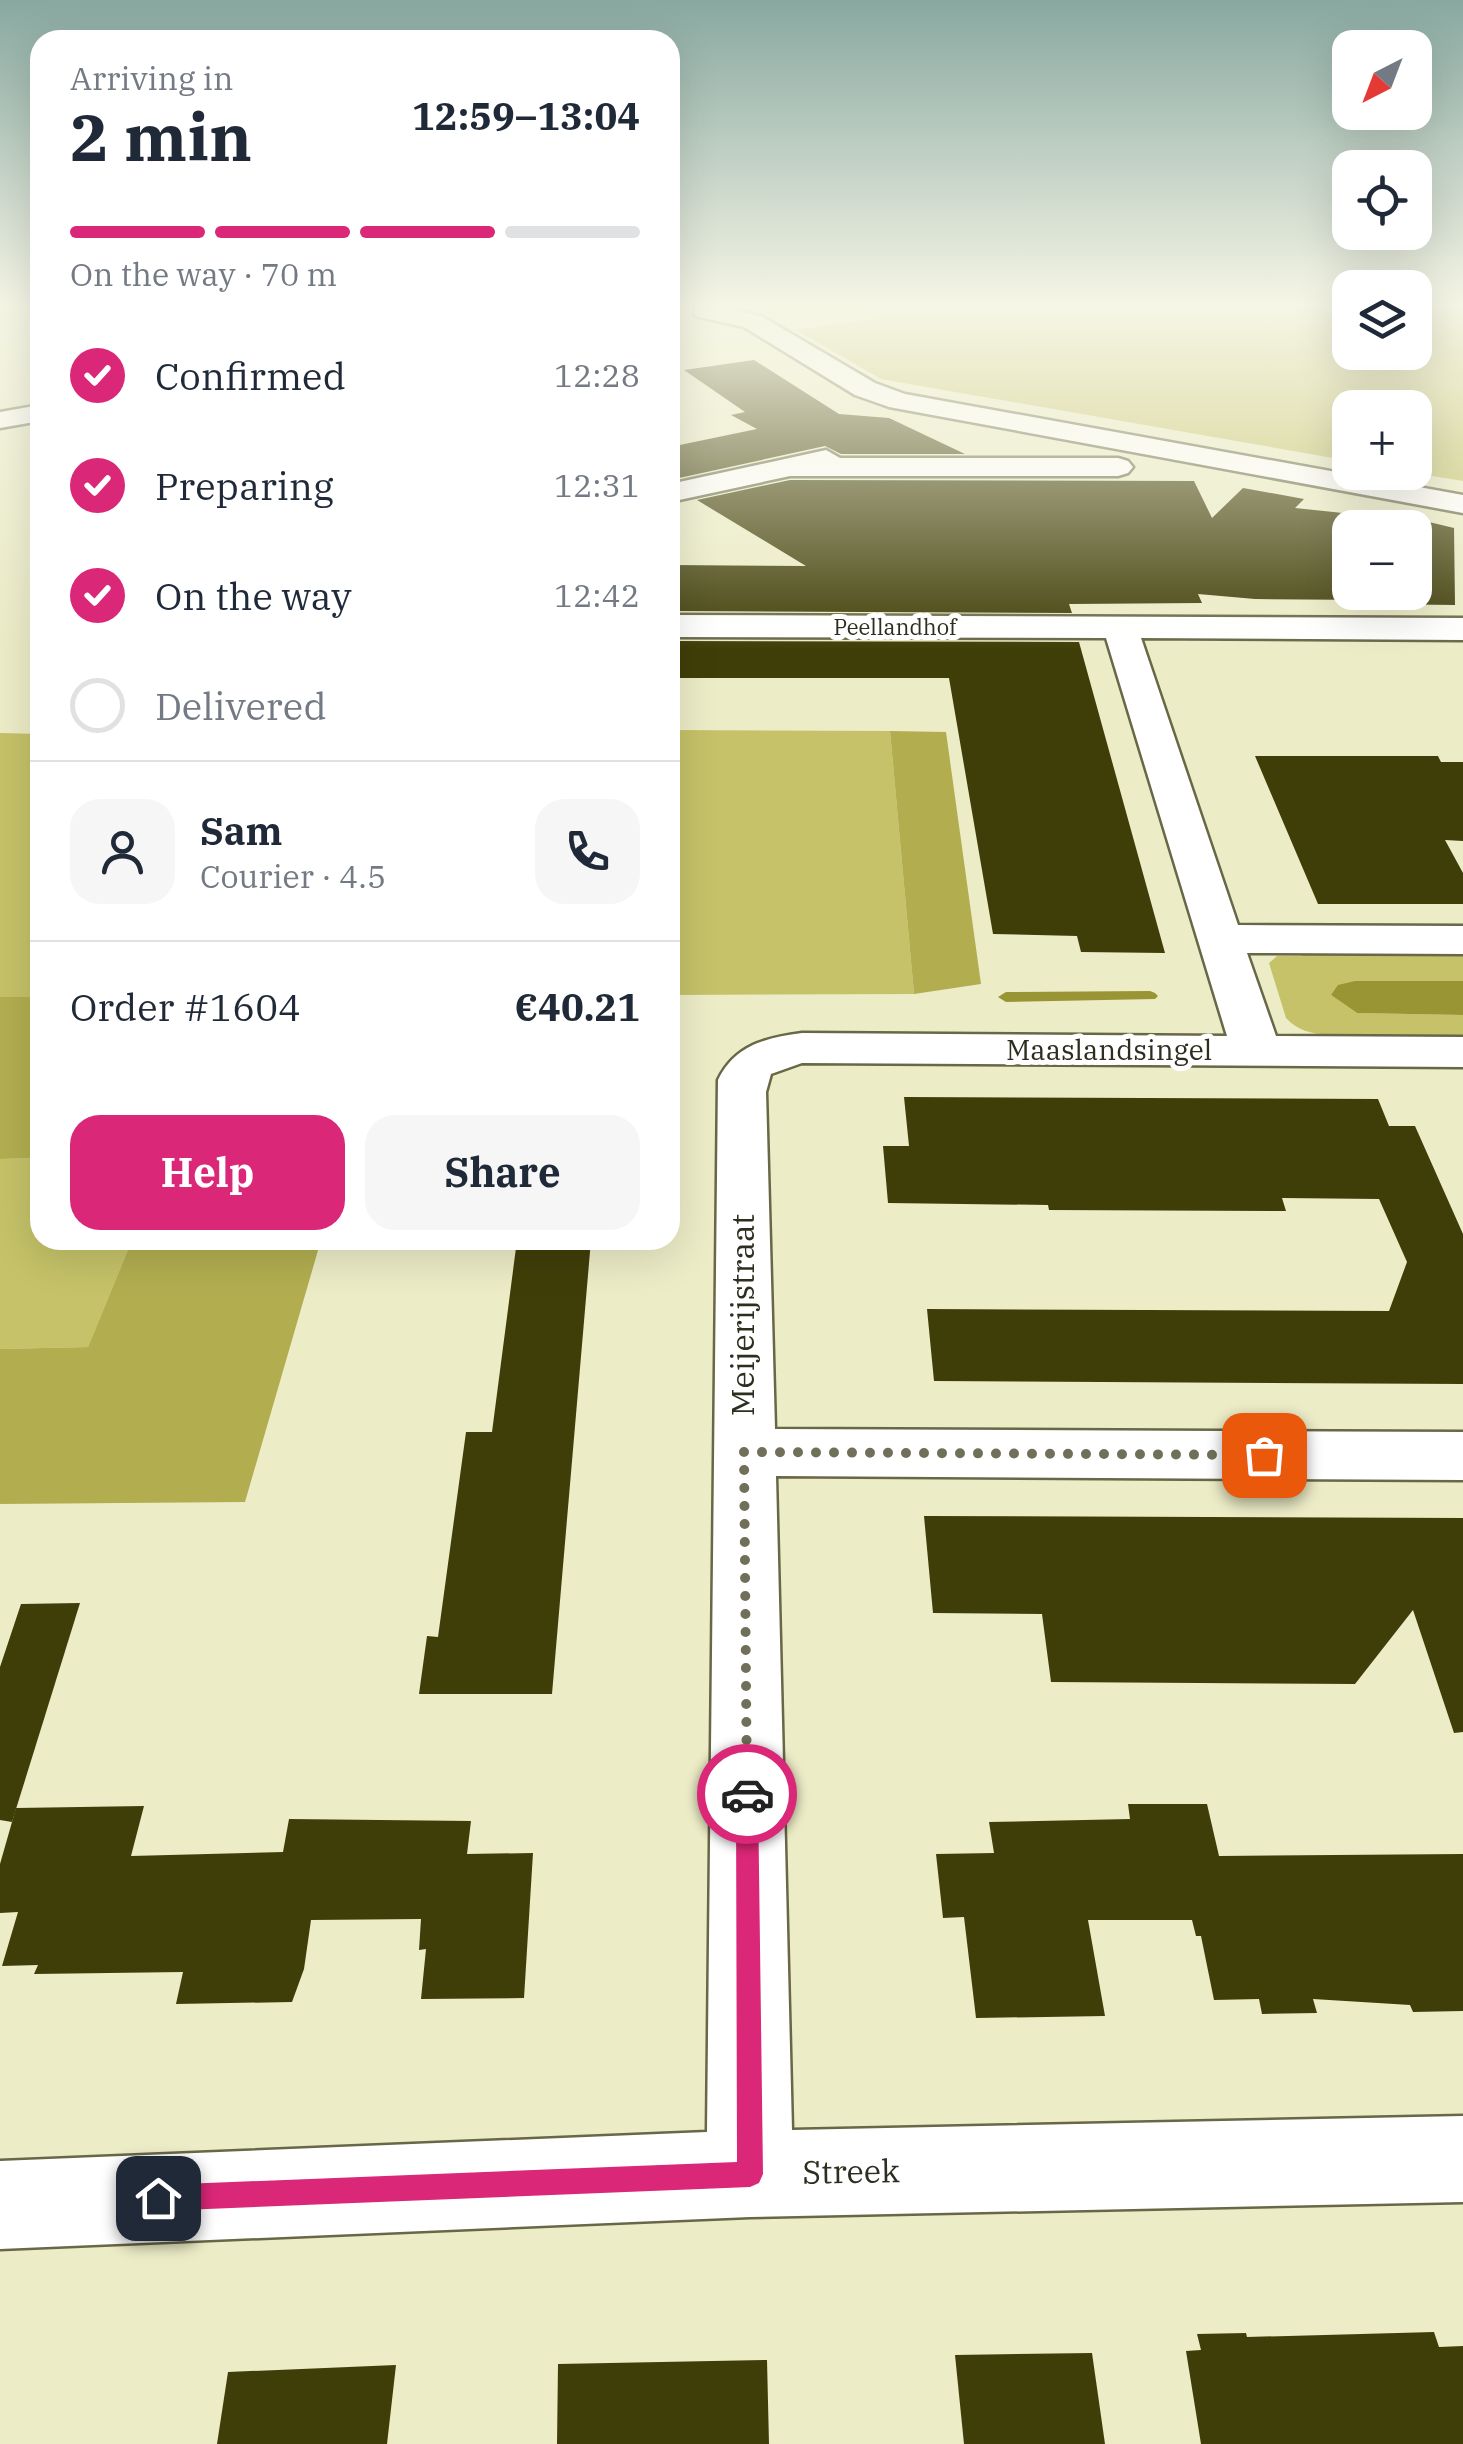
<!DOCTYPE html>
<meta charset="utf-8">
<style>
:root{--surface:#fff;--page:#f6f6f7;--text:#1f2937;--muted:#747a83;--line:#e0e1e3;--accent:#db2777}
body{margin:0;font-family:"IBM Plex Serif",serif;background:var(--page);color:var(--text);height:100vh;display:flex;flex-direction:column;font-size:38px;white-space:nowrap}
*{box-sizing:border-box;margin:0}
p{font-size:32px;color:var(--muted)}
.icon{flex:none;width:55px;height:55px;fill:none;stroke:currentColor;stroke-width:2;stroke-linecap:round;stroke-linejoin:round}
.map{position:relative;flex:1;overflow:hidden}
.sheet{position:absolute;left:30px;top:30px;width:650px;height:1220px;display:flex;flex-direction:column;background:var(--surface);border-radius:30px;box-shadow:0 10px 40px #0002}
.sheet>*{flex:none}
.needle{width:65px;rotate:222deg}
.tools{position:absolute;left:1332px;top:30px;display:grid;gap:20px}
.tools a{display:grid;place-items:center;width:100px;height:100px;border-radius:20px;background:var(--surface);box-shadow:0 10px 40px #0002;font-size:50px}
.pin{position:absolute;display:grid;place-items:center;width:85px;height:85px;color:#fff;margin:-42px;border-radius:20px;box-shadow:0 5px 15px #0006}
.courier{position:absolute;display:grid;place-items:center;width:100px;height:100px;margin:-50px;border:8px solid #db2777;border-radius:50%;background:#fff;color:#222;box-shadow:0 2px 12px #0007}
.overview em{font-style:normal;font-weight:700}
.overview div{display:flex;flex-direction:column-reverse}
.overview{display:flex;align-items:center;justify-content:space-between;height:170px;padding:0 40px}
h1{font-size:65px;font-weight:700;line-height:75px}
.bar{display:grid;grid-template-columns:repeat(4,1fr);gap:15px 10px;align-content:center;height:120px;padding:0 40px}
.bar i{height:12px;border-radius:8px;background:var(--line)}
.bar .selected{background:var(--accent)}
.bar p{grid-column:span 4}
.line{display:flex;align-items:center;gap:25px;padding:0 40px;border-top:2px solid var(--line)}
.line div{flex:1}
.round{display:grid;place-items:center;flex:none;width:105px;height:105px;border-radius:30px;background:var(--page)}
ol{padding:0 40px;list-style:none}
li{display:flex;align-items:center;gap:30px;height:110px}
li p{margin-inline-start:auto}
li .icon{padding:10px;border-radius:50%;background:var(--accent);color:#fff;stroke-width:4}
li:last-child{color:var(--muted)}
li i{width:55px;height:55px;border:5px solid var(--line);border-radius:50%}
.primary-button{display:flex;gap:20px;margin-top:auto;padding:20px 40px}
.primary-button a{flex:1;height:115px;border-radius:30px;background:var(--accent);color:#fff;font-size:40px;font-weight:700;line-height:115px;text-align:center}
.primary-button a+a{background:var(--page);color:var(--text)}
.map>svg:first-child{display:block}
.green{fill:#c5c269}
.forest{fill:#b2ae50}
.water{fill:#999534}
.lines{fill:none;stroke-linecap:round;stroke-linejoin:round}
.stream{fill:#999534;fill-rule:evenodd}
.building{fill:#403e08;fill-rule:evenodd}
.minor-casing{stroke:#686747;stroke-width:5}
.minor{fill:#fff;fill-rule:evenodd}
.route{fill:#db2777}
.done{stroke:#70705a;stroke-width:10;stroke-dasharray:0 18}
.labels{text-anchor:middle;stroke-width:10;stroke-linejoin:round;paint-order:stroke}
.far-street-label{font-size:22px;fill:#2e2e20;stroke:#fff}
.street-label{font-size:28px;fill:#2e2e20;stroke:#fff}
.near-street-label{font-size:32px;fill:#2e2e20;stroke:#fff}
</style>
<div class="map">
<svg width="1463" height="2444" viewBox="0 0 1463 2444">
<rect width="100%" height="100%" fill="#ececc7"/>
<g class="green">
<polygon points="942,308 1350,308 1350,352 1415,352 1415,308 1463,309 1463,481 1414,473 1415,408 1350,408 1350,461 881,379 796,330"/>
<polygon points="670,730 890,731 914,994 670,995"/>
<polygon points="0,733 40,734 40,997 0,997"/>
<path d="M1300 948H1463V981H1355L1331 995 1357 1013 1463 1015V1044H1337L1334 1034C1315 1035 1299 1032 1286 1018L1269 963 1277 956H1302Z"/>
<polygon points="40,1158 40,1240 132,1240 88,1347 0,1349 0,1159"/>
</g>
<g class="forest">
<polygon points="890,731 946,732 981,984 914,994"/>
<polygon points="0,997 40,997 40,1158 0,1159"/>
<polygon points="132,1240 321,1240 245,1502 0,1504 0,1349 88,1347"/>
</g>
<polygon class="water" points="1355,981 1463,981 1463,1015 1357,1013 1331,995 1338,985"/>
<g class="lines">
<polygon class="stream" points="1150,991 1155,993 1158,996 1155,999 1006,1002 998,997 1006,992"/>
</g>
<g class="building">
<polygon points="754,360 839,414 889,418 965,454 841,454 825,446 670,480 670,447 757,429 731,415 745,412 684,370"/>
<path d="M790 480 1194 481 1212 518 1243 488 1304 499 1295 508 1429 522 1454 528 1455 605 1376 604 1373 600 1255 599 1198 594 1202 603 1069 604 1072 613 670 611V565L806 566 697 500ZM1350 528H1415V592H1350Z"/>
<polygon points="670,641 1079,642 1165,953 1081,952 1077,936 993,934 949,678 670,678"/>
<polygon points="1255,756 1438,756 1441,762 1463,762 1463,841 1445,840 1463,873 1463,904 1318,904"/>
<polygon points="904,1097 1378,1099 1389,1126 1415,1126 1463,1234 1463,1384 934,1381 927,1309 1389,1311 1407,1262 1379,1199 1282,1198 1286,1211 1049,1210 1048,1205 888,1203 883,1146 909,1146"/>
<polygon points="517,1240 591,1240 552,1694 419,1694 427,1636 438,1637 466,1432 492,1432"/>
<polygon points="924,1516 1463,1518 1463,1732 1454,1733 1413,1610 1355,1684 1051,1682 1042,1614 933,1613"/>
<polygon points="80,1603 12,1822 0,1820 0,1667 21,1604"/>
<polygon points="1128,1804 1207,1804 1219,1856 1463,1854 1463,2011 1413,2012 1410,2005 1313,1999 1317,2013 1262,2014 1259,1999 1214,2000 1201,1936 1196,1936 1192,1920 1088,1920 1105,2016 976,2018 964,1917 943,1918 936,1854 994,1853 989,1822 1130,1819"/>
<polygon points="144,1806 131,1856 283,1852 289,1819 471,1821 467,1854 533,1853 524,1998 421,1999 426,1949 419,1950 421,1919 311,1920 304,1969 292,2002 176,2004 183,1972 34,1974 38,1965 2,1966 18,1912 0,1913 0,1864 16,1808"/>
<polygon points="1434,2332 1439,2347 1463,2346 1463,2444 1201,2444 1186,2351 1201,2350 1197,2334 1246,2333 1247,2337"/>
<polygon points="1092,2353 1105,2444 964,2444 955,2355"/>
<polygon points="767,2360 769,2444 557,2444 558,2364"/>
<polygon points="396,2365 387,2444 217,2444 228,2372"/>
</g>
<g class="lines">
<g class="minor-casing">
<g id="minor">
<polygon points="694,308 725,308 761,316 875,383 905,394 1463,495 1463,513 889,407 855,395 744,327 695,316"/>
<polygon points="40,405 40,421 0,428 0,412"/>
<polygon points="826,450 840,458 1118,458 1128,461 1133,467 1128,473 1118,476 790,476 670,502 670,484"/>
<path d="M670 615 1463 618V640L1141 638 1238 925 1463 926V954L1247 953 1276 1036 1463 1037V1067L802 1063 771 1074 766 1092 775 1429 1463 1432V1480L776 1476 792 2130 1463 2116V2202L750 2217 0 2249V2161L707 2132 718 1080C735 1045 765 1038 802 1033L1227 1036 1106 638 670 637Z"/>
</g>
</g>
<use href="#minor" class="minor"/>
</g>
<linearGradient id="sky" x2="0" y2="1"><stop stop-color="#88a8a0"/><stop offset="0.47" stop-color="#f6f6e6"/><stop offset="1" stop-color="#f6f6e6" stop-opacity="0"/></linearGradient>
<rect width="1463" height="650" fill="url(#sky)"/>
<polygon class="route" points="747,1784 755,1787 758,1794 763,2174 759,2183 750,2187 158,2211 149,2207 145,2198 149,2189 158,2185 737,2162 736,1794 739,1787"/>
<g class="lines">
<polyline class="done" points="747,1794 744,1452 1264,1455"/>
</g>
<g class="labels">
<g class="far-street-label">
<text x="895" y="635">Peellandhof</text>
</g>
<g class="street-label">
<text x="1109" y="1060">Maaslandsingel</text>
</g>
<g class="near-street-label">
<text transform="translate(743 1315) rotate(-90)" y="11">Meijerijstraat</text>
<text transform="translate(851 2172) rotate(-1)" y="11">Streek</text>
</g>
</g>
</svg>
<div class="tools">
<a><svg class="needle" viewBox="-14 -14 28 28"><path d="M0-13l5 13h-10z" fill="#e53935"/><path d="M0 13l5-13h-10z" fill="#747a83"/></svg></a>
<a><svg class="icon" aria-label="locate" viewBox="0 0 24 24"><circle cx="12" cy="12" r="6"/><path d="M12 2v4M12 18v4M2 12h4M18 12h4"/></svg></a>
<a><svg class="icon" aria-label="layers" viewBox="0 0 24 24"><path d="M12 4l9 5-9 5-9-5zM3 14l9 5 9-5"/></svg></a>
<a>+</a>
<a>−</a>
</div>
<div class="pin" style="left:1264px;top:1455px;background:#ea580c"><svg class="icon" aria-label="bag" viewBox="0 0 24 24"><path d="M5 8h14l-1 12H6zM9 8a3 3 0 0 1 6 0"/></svg></div>
<div class="pin" style="left:158px;top:2198px;background:#1f2937"><svg class="icon" aria-label="home" viewBox="0 0 24 24"><path d="M3 11l9-7 9 7M6 9v11h12V9"/></svg></div>
<div class="courier" style="left:747px;top:1794px"><svg class="icon" aria-label="car" viewBox="0 0 24 24"><path d="M5 17H2v-5l4-1 3-4h7l3 4 3 1v5h-3M9 17h6M6 11h13"/><circle cx="7" cy="17" r="2"/><circle cx="17" cy="17" r="2"/></svg></div>
<section class="sheet">
<div class="overview"><div><h1>2 min</h1><p>Arriving in</p></div><em>12:59–13:04</em></div>
<div class="bar"><i class="selected"></i><i class="selected"></i><i class="selected"></i><i></i><p>On the way · 70 m</p></div>
<ol>
<li><svg class="icon" aria-label="check" viewBox="0 0 24 24"><path d="M5 12l5 5 9-10"/></svg>Confirmed<p>12:28</p></li>
<li><svg class="icon" aria-label="check" viewBox="0 0 24 24"><path d="M5 12l5 5 9-10"/></svg>Preparing<p>12:31</p></li>
<li><svg class="icon" aria-label="check" viewBox="0 0 24 24"><path d="M5 12l5 5 9-10"/></svg>On the way<p>12:42</p></li>
<li><i></i>Delivered</li>
</ol>
<div class="line" style="height:180px"><a class="round"><svg class="icon" aria-label="person" viewBox="0 0 24 24"><circle cx="12" cy="8" r="4"/><path d="M4 21q1-7 8-7t8 7"/></svg></a><div><b>Sam</b><p>Courier · 4.5</p></div><a class="round"><svg class="icon" aria-label="phone" viewBox="0 0 24 24"><path d="M5 4h4l2 5-3 2q2 4 5 5l2-3 5 2v4C11 20 4 13 5 4z"/></svg></a></div>
<div class="line" style="height:130px"><div>Order #1604</div><b>€40.21</b></div>
<div class="primary-button"><a>Help</a><a>Share</a></div>
</section>
</div>
